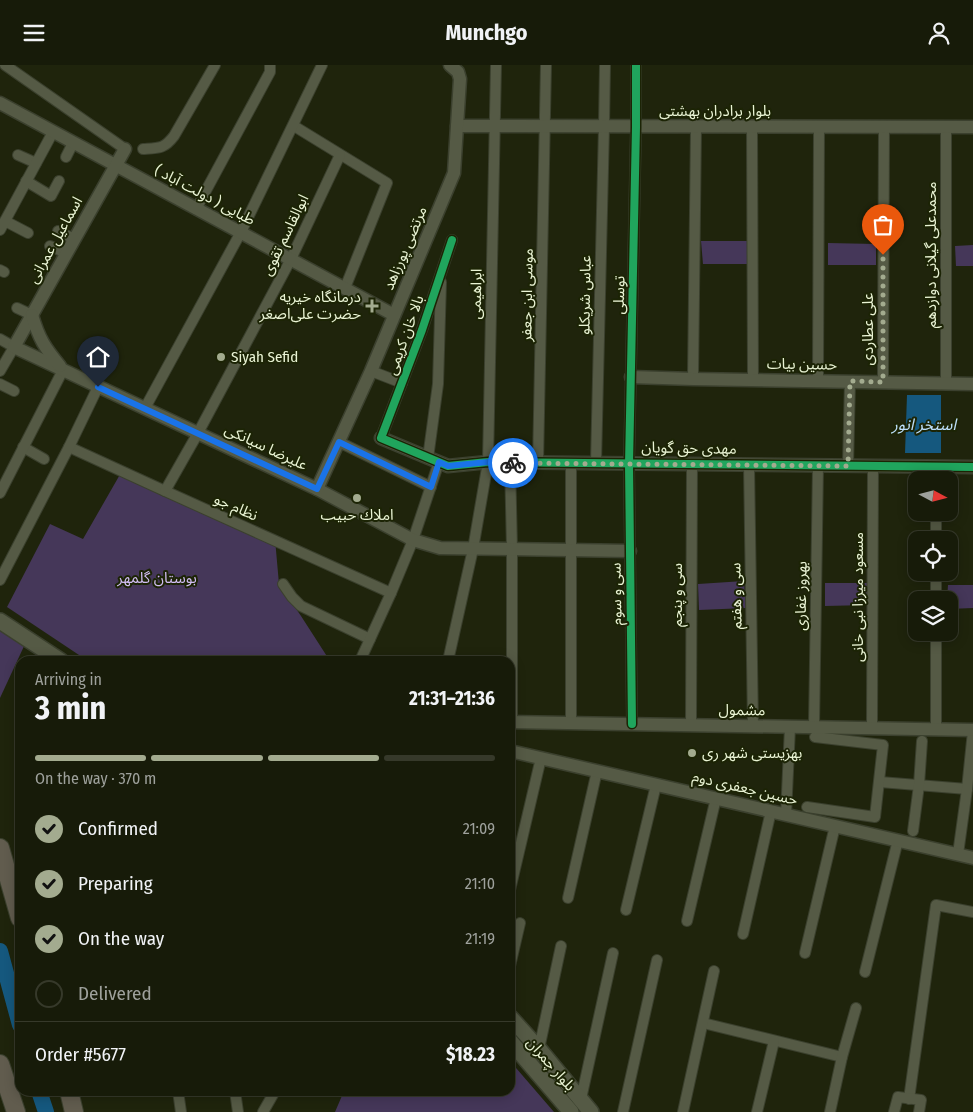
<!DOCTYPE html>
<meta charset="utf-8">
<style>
:root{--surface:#171b09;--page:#242817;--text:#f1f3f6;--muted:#9ea19c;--line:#36392a;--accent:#a3ab8f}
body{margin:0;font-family:"Fira Sans Condensed","Noto Sans Arabic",sans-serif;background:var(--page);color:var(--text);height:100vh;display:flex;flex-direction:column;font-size:19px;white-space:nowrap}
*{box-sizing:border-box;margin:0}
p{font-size:16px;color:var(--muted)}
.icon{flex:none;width:28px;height:28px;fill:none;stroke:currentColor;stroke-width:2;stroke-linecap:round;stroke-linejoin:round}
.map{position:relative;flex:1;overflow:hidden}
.panel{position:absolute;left:15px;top:591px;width:500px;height:440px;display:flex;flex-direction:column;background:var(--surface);border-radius:15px;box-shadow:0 2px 12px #0003,0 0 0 1px var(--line)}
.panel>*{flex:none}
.needle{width:32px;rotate:97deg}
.tools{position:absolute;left:908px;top:406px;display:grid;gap:10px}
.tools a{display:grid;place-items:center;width:50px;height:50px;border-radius:10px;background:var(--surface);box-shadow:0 2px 12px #0003,0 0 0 1px var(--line);font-size:25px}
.pin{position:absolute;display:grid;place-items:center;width:42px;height:42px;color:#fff;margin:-51px -21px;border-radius:50% 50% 50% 0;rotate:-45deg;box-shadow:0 0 5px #0007}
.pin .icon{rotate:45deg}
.courier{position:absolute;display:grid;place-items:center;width:50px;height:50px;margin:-25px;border:4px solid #1a73e8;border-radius:50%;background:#fff;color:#222;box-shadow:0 1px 6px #0007}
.head em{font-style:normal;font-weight:700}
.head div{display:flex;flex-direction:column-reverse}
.head{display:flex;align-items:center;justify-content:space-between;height:85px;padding:0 20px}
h1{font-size:32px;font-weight:700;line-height:38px}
.bar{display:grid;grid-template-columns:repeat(4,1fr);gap:8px 5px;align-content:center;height:60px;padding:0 20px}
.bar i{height:6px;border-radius:4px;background:var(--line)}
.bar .on{background:var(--accent)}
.bar p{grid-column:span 4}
.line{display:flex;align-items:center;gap:12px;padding:0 20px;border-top:1px solid var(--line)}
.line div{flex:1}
ol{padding:0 20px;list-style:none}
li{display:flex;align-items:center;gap:15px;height:55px}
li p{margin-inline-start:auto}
li .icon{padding:5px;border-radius:50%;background:var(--accent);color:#111;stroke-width:4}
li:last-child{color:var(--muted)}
li i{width:28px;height:28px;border:2px solid var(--line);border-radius:50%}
header{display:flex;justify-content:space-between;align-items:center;height:65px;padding:0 20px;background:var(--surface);font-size:22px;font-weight:700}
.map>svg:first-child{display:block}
.green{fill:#453759}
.water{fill:#15587e}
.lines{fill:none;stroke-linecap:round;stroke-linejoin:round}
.river{stroke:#15587e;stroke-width:16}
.minor-casing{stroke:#3b402e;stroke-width:12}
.tertiary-casing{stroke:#3b402e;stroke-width:15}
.secondary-casing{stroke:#3b402e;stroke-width:18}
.trunk-casing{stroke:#3b402e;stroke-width:20}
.minor{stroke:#555a45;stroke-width:10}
.tertiary{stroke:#555a45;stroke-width:12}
.secondary{stroke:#555a45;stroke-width:15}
.trunk{stroke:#615c4e;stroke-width:18}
.cycleway-casing{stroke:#1c2405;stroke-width:11}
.cycleway{stroke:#20a55d;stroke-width:8}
.done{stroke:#a3ab8f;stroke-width:5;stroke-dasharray:0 9}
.route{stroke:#1a73e8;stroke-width:6}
.poi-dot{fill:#a3ab8f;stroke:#1c2405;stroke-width:2}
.labels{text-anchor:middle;stroke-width:4;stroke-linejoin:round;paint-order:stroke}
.street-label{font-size:15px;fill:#eaf4d5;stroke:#1c2405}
.poi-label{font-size:15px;fill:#eaf4d5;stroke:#1c2405;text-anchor:start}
.park-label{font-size:15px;fill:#d1bdf3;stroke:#1c2405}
.water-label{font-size:16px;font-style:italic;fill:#bee0fb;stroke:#1c2405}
</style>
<header><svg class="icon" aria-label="menu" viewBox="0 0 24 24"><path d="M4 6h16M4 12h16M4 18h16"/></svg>Munchgo<svg class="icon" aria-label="person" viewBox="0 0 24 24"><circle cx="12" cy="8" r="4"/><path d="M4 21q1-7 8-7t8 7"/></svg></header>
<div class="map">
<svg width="973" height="1047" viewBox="0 0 973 1047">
<rect width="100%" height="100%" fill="#1f240c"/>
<g class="green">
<polygon points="701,176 747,176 747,199 703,199"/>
<polygon points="828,178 876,179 876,200 828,200"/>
<polygon points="973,180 973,201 956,201 955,181"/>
<polygon points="122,406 275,474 279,519 301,551 330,596 88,596 7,542 50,459 83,474"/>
<polygon points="744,516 746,543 699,545 698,519"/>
<polygon points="825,518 868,518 868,540 825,541"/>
<polygon points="948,520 973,520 973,543 949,544 949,535 947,535"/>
<polygon points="0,562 25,579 0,633"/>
<polygon points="510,996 554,1047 335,1047 344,1026 510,1026"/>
</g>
<polygon class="water" points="907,330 941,330 941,388 905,388"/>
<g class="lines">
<g class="river">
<polyline points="0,886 20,960"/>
<polyline points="39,1026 46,1047"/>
</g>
<g class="minor-casing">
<g id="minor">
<polyline points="5,0 125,84"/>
<polyline points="294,61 387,118 345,223"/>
<polyline points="752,62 753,314"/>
<polyline points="946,62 946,318"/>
<path d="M143 84C159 83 164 84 174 71L215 0"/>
<polyline points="18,90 36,98"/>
<polyline points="66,92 73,78"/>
<polyline points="26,116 51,131 59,116"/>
<polyline points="196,144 270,7 270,0"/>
<polyline points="5,156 28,168"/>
<polyline points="0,165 53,67"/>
<polyline points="58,166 74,174"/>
<polyline points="50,181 66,188"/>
<polyline points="0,205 4,207"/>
<polyline points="17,243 32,250"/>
<polyline points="0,274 14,282 0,306"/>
<polyline points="371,306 402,318"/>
<polyline points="693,314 696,62"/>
<polyline points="818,316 819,62"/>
<polyline points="883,317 884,62"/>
<polyline points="0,319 14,326"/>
<polyline points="145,343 241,167 322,0"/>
<polyline points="381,373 422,265 452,175"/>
<polyline points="339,377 431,422"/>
<polyline points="23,382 44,394"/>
<polyline points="69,382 165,426 391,528"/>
<polyline points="428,393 438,319 441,217"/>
<polyline points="510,398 512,484 512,657"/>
<polyline points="538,398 546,0"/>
<polyline points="596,398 604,62 605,0"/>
<polyline points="749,400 753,661"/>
<polyline points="848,401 850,316"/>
<polyline points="936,402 936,415"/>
<polyline points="165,426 198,368 291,194 340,90"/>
<polyline points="0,428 63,305"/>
<polyline points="936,448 936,475"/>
<polyline points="415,469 439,397"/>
<polyline points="936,508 936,535"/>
<polyline points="0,515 69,382 98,322"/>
<polyline points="283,519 292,532 301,541 370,574"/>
<polyline points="936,568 936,664"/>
<polyline points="360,596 391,528 413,475"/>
<polyline points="448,596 473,484 488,397 496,0"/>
<polyline points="571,658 571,398"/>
<polyline points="632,659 629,399 636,62 636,0"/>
<polyline points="691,660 692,399"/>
<polyline points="814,662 818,401"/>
<polyline points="872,663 873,401"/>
<polyline points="880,717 967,724"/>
<polyline points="807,742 875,752 883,680 815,672"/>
<polyline points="786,750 790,662"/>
<polyline points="913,766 919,720 922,676"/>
<polyline points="958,789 967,724 973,666"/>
<polyline points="510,825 541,693"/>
<polyline points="568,833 597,706"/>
<polyline points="626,845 656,720"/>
<polyline points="687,856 716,733"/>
<polyline points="743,869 771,746"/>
<polyline points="805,888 835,761"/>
<polyline points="510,901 520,858"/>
<polyline points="865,907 898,775"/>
<polyline points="703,958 842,992"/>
<polyline points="539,984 561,881"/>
<polyline points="178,1026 181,1047"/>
<polyline points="235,1026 238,1047"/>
<polyline points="581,1034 613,888"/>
<polyline points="909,1034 936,840 973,847"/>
<polyline points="263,1047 275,1026"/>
<polyline points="623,1047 657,895"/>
<polyline points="683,1047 714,906"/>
<polyline points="757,1047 774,976"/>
<polyline points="830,1047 842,992 856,943"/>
<polyline points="894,1047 898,1032 921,1035 919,1047"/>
</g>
</g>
<g class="tertiary-casing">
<g id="tertiary">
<polyline points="0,38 394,250"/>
<polyline points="457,61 973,62"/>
<polyline points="125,84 14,282 317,424 413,475 440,483 630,486"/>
<path d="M32 250C39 274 45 283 60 301"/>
<polyline points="631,312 693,314 973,319"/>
<polyline points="381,373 448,401 488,397 973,402"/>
<polyline points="317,424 371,306 454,108 460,14 458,7 450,0"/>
<polyline points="510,657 973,665"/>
<polyline points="510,686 973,793"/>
</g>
</g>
<g class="secondary-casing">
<g id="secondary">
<polyline points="0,556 61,596"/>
<polyline points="510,952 539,984 591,1047"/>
<polyline points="510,976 571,1047"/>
</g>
</g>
<g class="trunk-casing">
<g id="trunk">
<polyline points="0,783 20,853"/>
<polyline points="0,999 16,1047"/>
<polyline points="69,1026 74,1047"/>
</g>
</g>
<use href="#minor" class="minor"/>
<use href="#tertiary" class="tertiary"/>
<use href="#secondary" class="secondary"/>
<use href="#trunk" class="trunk"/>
<g class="cycleway-casing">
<g id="cycleway">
<polyline points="452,175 422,265 381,373 448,401 488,397 973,402"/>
<polyline points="632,659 629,399 636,62 636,0"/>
</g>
</g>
<use href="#cycleway" class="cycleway"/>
</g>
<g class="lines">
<polyline class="done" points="513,398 848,401 850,316 883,317 883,190"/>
<polyline class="route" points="98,322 317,424 339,377 431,422 439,397 448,401 488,397 513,398"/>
</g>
<g class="poi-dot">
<path d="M369.5 233.5h5v5h5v5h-5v5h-5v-5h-5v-5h5z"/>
<circle cx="221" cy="292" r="5"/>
<circle cx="357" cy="433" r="5"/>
<circle cx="692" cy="688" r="5"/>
</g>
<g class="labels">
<g class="street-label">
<text x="715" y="51">بلوار برادران بهشتی</text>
<text transform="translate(205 130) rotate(28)" y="5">طبایی ( دولت آباد )</text>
<text transform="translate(285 170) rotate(-64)" y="5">ابوالقاسم تقوی</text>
<text transform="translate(55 175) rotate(-61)" y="5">اسماعیل عمرانی</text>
<text transform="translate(405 183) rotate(-67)" y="5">مرتضی پورزاهد</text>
<text transform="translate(931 190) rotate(-90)" y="5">محمدعلی گیلانی دوازدهم</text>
<text transform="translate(476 229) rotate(-89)" y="5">ابراهیمی</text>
<text transform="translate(527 230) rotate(-89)" y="5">موسی ابن جعفر</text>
<text transform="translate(585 230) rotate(-89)" y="5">عباس شریکلو</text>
<text transform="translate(619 230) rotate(-89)" y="5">توسلی</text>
<text transform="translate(868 264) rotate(-90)" y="5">علی عطاردی</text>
<text transform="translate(405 270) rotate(-70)" y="5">بالا خان کریمی</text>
<text transform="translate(802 299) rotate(1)" y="5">حسین بیات</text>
<text transform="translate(266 382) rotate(25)" y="5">علیرضا سیانکی</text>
<text transform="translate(689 383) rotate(1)" y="5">مهدی حق گویان</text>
<text transform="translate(236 442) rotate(24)" y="5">نظام جو</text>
<text transform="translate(616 529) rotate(-91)" y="5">سی و سوم</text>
<text transform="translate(677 530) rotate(-90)" y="5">سی و پنجم</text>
<text transform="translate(736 531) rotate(-91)" y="5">سی و هفتم</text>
<text transform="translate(801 531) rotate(-89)" y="5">بهروز غفاری</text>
<text transform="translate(858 532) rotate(-90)" y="5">مسعود میرزا نبی خانی</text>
<text transform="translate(742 645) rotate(1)" y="5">مشمول</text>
<text transform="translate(745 723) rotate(13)" y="5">حسین جعفری دوم</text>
<text transform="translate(551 999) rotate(49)" y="5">بلوار چمران</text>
</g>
<g class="poi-label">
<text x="361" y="237" text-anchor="end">درمانگاه خیریه<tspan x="361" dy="17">حضرت علی‌اصغر</tspan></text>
<text x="231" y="297">Siyah Sefid</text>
<text x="357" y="455" text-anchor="middle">املاك حبيب</text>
<text x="702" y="693">بهزیستی شهر ری</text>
</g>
<g class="park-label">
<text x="157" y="518">بوستان گلمهر</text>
</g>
<g class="water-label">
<text x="924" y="365">استخر انور</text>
</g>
</g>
</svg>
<div class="tools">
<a><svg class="needle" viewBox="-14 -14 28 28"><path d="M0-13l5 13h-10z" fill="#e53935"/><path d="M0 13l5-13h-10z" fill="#9ea19c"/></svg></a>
<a><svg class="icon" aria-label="locate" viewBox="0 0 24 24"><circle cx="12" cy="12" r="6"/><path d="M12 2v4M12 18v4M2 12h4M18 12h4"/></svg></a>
<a><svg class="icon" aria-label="layers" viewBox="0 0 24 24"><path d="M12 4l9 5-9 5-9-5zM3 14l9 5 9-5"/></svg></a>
</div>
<div class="pin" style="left:883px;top:190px;background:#ea580c"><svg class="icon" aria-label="bag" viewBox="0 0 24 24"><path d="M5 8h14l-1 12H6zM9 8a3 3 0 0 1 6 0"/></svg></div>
<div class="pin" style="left:98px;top:322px;background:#1f2937"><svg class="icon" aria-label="home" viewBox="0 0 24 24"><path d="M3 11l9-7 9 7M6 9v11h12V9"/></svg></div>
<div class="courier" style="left:513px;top:398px"><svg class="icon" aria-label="bike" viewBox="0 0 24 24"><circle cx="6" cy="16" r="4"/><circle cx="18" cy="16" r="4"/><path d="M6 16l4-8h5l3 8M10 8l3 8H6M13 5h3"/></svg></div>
<section class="panel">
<div class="head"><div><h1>3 min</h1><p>Arriving in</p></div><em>21:31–21:36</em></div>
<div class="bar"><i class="on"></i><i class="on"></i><i class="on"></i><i></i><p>On the way · 370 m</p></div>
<ol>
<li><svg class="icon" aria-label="check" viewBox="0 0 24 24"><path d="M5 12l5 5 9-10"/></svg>Confirmed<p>21:09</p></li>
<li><svg class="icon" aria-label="check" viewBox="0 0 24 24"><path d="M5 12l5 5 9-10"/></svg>Preparing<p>21:10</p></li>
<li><svg class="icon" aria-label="check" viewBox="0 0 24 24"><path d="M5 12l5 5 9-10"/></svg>On the way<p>21:19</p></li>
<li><i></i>Delivered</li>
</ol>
<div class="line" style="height:65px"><div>Order #5677</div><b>$18.23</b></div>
</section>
</div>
